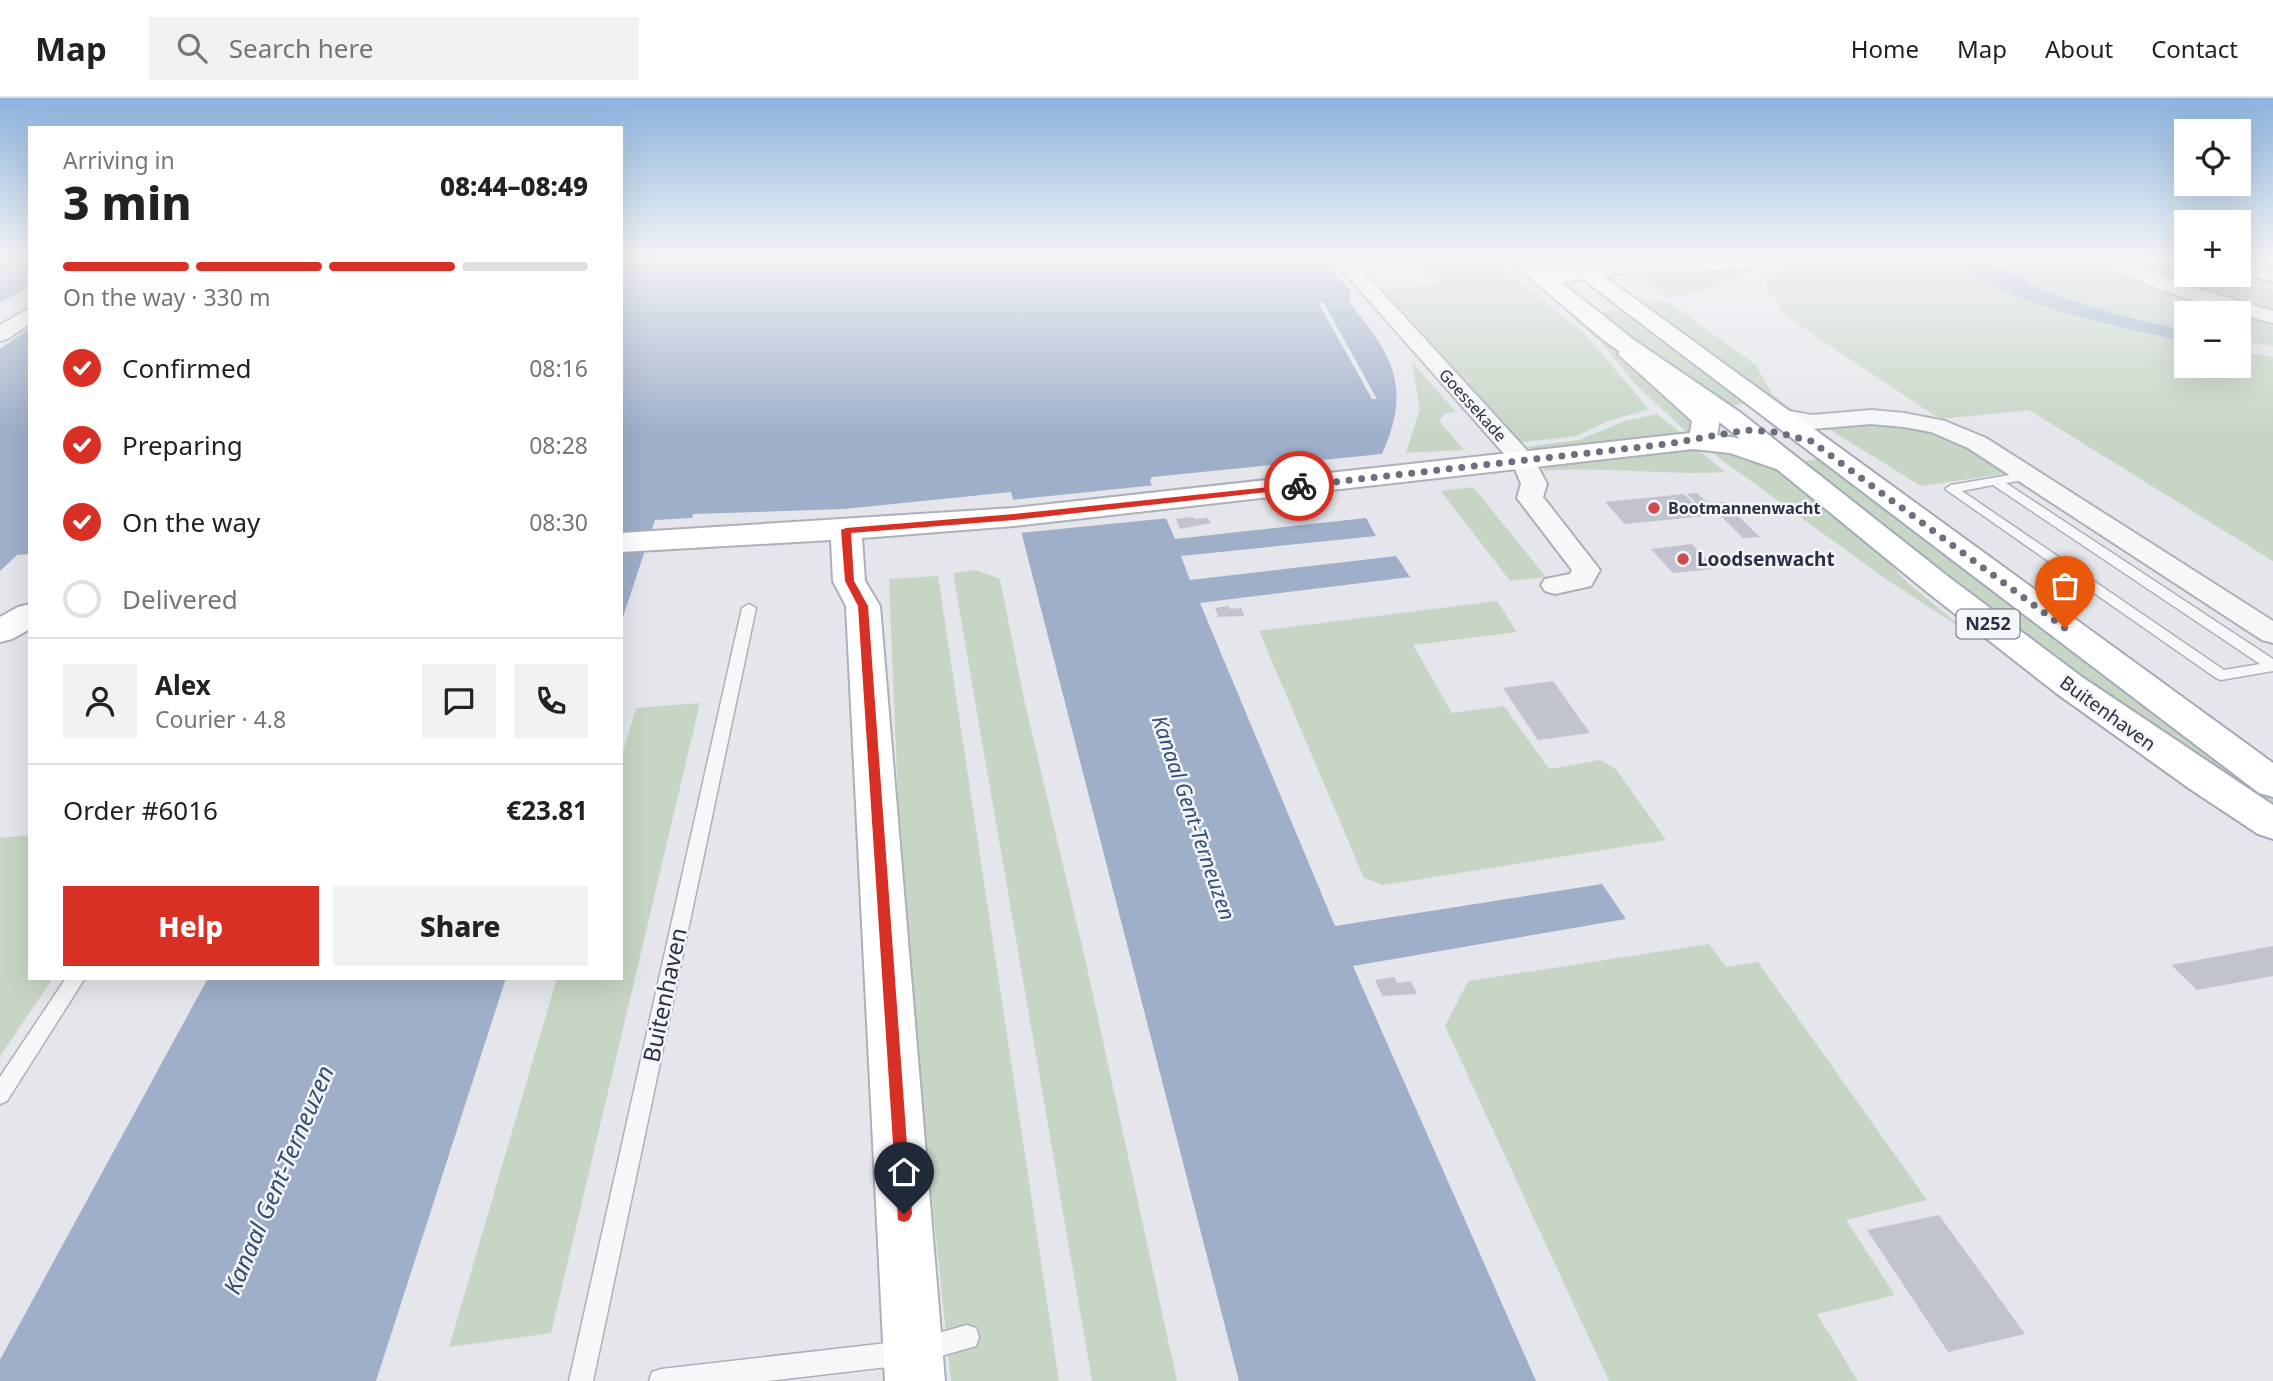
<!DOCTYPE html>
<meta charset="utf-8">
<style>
:root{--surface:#fff;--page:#f2f2f2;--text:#222;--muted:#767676;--line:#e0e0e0;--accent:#d93025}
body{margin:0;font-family:"Noto Sans",sans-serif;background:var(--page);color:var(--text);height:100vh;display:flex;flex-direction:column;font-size:26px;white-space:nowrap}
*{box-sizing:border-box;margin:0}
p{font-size:23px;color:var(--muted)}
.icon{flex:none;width:38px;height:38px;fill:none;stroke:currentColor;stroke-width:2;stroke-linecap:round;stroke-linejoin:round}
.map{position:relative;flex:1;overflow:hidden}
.drawer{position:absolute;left:28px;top:28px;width:595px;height:854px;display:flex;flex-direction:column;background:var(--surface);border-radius:0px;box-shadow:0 7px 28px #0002}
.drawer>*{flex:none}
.fabs{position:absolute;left:2174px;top:21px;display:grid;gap:14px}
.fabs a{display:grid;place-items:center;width:77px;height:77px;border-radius:0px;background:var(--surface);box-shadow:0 7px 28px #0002;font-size:35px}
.pin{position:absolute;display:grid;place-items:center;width:60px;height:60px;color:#fff;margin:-72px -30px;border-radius:50% 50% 50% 0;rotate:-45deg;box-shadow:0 0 7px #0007}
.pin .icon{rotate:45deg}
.courier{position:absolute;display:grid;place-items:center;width:70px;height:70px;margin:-35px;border:5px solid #d93025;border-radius:50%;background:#fff;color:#222;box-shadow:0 2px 9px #0007}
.head em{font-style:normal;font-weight:800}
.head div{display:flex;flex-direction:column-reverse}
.head{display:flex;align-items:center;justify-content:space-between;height:119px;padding:0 35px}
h1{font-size:46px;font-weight:800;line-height:52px}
.bar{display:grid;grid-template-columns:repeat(4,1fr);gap:10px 7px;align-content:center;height:84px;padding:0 35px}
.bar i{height:9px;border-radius:5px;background:var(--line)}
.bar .selected{background:var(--accent)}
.bar p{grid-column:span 4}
.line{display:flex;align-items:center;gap:18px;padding:0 35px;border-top:2px solid var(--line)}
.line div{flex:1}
.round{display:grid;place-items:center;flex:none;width:74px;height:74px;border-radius:0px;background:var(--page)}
ol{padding:0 35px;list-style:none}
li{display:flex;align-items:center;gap:21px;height:77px}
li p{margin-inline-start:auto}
li .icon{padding:7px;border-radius:50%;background:var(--accent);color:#fff;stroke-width:4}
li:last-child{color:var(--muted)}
li i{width:38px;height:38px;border:4px solid var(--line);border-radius:50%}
.action{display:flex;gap:14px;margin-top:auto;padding:14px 35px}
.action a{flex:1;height:80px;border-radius:0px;background:var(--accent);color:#fff;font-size:28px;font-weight:800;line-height:80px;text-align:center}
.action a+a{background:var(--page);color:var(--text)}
header{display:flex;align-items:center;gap:42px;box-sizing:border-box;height:98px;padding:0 35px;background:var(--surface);border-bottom:2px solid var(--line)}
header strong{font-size:33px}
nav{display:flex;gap:38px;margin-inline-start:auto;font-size:24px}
.search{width:490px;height:63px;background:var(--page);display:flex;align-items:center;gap:18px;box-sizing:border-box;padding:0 24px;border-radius:0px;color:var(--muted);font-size:26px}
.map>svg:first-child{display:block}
.green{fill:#c7d5c5}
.water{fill:#9fafca}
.pier{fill:#e4e6eb}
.building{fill:#c1c4ce}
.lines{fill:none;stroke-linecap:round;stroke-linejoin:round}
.service-casing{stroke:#acb0b9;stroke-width:3}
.minor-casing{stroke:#acb0b9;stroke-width:4}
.secondary-casing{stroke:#acb0b9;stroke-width:4}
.primary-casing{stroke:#a3a9b7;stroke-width:4}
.service{fill:#f6f7f9;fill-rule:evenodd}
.minor{fill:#f6f7f9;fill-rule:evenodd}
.secondary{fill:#fff;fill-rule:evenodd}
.primary{fill:#fff;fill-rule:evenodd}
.route{fill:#d93025}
.done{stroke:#6c707e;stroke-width:7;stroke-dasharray:0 12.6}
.poi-dot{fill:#cd4c51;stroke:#f3f5f8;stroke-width:2.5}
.labels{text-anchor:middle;stroke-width:5;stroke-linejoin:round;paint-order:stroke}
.far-street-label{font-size:16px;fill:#2b3144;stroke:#f3f5f8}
.far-poi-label{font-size:16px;font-weight:bold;fill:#2b3144;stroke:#f3f5f8;text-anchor:start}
.shield{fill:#f3f5f8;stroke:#676c7a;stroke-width:2}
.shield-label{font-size:18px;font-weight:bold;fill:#2b3144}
.poi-label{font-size:19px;font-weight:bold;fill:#2b3144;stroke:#f3f5f8;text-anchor:start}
.street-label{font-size:19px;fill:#2b3144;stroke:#f3f5f8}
.water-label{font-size:21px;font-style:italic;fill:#354c77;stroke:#f3f5f8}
.near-street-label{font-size:23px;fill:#2b3144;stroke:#f3f5f8}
.near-water-label{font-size:24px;font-style:italic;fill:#354c77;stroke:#f3f5f8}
</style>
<header>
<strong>Map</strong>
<div class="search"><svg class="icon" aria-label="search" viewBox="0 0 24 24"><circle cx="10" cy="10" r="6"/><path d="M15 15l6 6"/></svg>Search here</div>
<nav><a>Home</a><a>Map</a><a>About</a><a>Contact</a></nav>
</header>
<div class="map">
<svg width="2273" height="1283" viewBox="0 0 2273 1283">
<rect width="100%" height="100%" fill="#e4e6eb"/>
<g class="green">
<polygon points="1412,157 1487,157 1586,237 1648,310 1647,312 1608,323 1576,338 1516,345 1378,192 1440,186"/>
<polygon points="1999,157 2091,157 2107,164 2075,165"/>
<path d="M2109 157 2139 159 2165 157 2164 159 2186 168V177H2217L2273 193V215C2218 201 2160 184 2109 157Z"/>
<path d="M1978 158 2080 169 2113 167 2273 223V248L2238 242V215H2186V232L2097 211 2034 187 1967 173C2039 209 2108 229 2186 243V268H2238V253L2273 259V463L2029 312 1940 321 1787 219 1769 193 1763 177 1812 169Z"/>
<polygon points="1775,168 1746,174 1701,193 1673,199 1667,199 1644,181 1686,174"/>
<polygon points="1667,203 1756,267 1772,296 1796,315 1783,311 1760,295 1645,205"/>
<polygon points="1573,212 1645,277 1686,309 1695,330 1687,334 1636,287 1603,246 1565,213"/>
<polygon points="1623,212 1748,305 1721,309 1599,214"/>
<polygon points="1412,264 1456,314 1444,316 1439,323 1464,352 1406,355 1420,311"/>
<polygon points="1657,316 1683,337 1540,353 1525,349 1579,342 1625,323"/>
<polygon points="1908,325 1955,337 2011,375 1921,388 1821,326"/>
<path d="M1697 351 1725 374C1665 378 1606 368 1545 373L1543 370Z"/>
<polygon points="1707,351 1752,357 1779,374 1881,457 1909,486 1972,537 1887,482"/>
<polygon points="1822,360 2273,697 2273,714 2139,627 1794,365"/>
<polygon points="1473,389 1546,479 1510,483 1441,393"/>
<polygon points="976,472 1000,481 1024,601 1086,865 1177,1283 1092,1283 953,475"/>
<polygon points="938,478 1059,1283 951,1283 903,826 889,481"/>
<polygon points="1497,503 1517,534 1413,547 1452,615 1504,608 1549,671 1600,662 1616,671 1666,742 1384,787 1364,780 1259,533"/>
<polygon points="700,605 551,1235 449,1249 557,880 621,880 621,661 636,610"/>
<polygon points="30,737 30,880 53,880 0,958 0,740"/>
<polygon points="1709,846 1726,869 1758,864 1927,1102 1846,1122 1895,1197 1817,1216 1858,1283 1609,1283 1445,928 1468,883"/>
</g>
<g class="water">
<polygon points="0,157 30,157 30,189 0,205"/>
<path d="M621 157H1319L1351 193 1349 204C1393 258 1412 289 1382 356L1152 379 1150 383 1175 441 1366 420 1376 438 1181 458 1190 482 1396 458 1410 479 1200 505 1335 828 1602 786 1626 821 1353 868 1536 1283H1239L1011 394 844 411 693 416 692 420 655 422 621 525Z"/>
<path d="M1982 163C2005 169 2023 183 2045 192 2091 211 2138 222 2186 232V243C2141 235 1983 201 1962 164Z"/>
<polygon points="30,230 30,456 17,457 0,473 0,251"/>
<polygon points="208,880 506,880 376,1283 0,1283 0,1262"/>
</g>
<g class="pier">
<polygon points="1318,204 1323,204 1325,208 1355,206 1326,209 1377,301 1372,301"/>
<polygon points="1156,387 1169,420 1020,435 1011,402"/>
</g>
<g class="building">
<polygon points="1697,395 1708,405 1727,404 1739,414 1709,417 1698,406 1694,407 1706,418 1625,426 1605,404 1684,396 1692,404 1695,404 1687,396"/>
<polygon points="1736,416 1760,439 1743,440 1720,417"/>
<polygon points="1193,419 1194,421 1208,420 1211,425 1180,431 1176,421"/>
<polygon points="1692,446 1715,471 1673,475 1651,451"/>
<polygon points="1229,508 1230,511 1241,510 1244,518 1218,519 1215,510"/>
<polygon points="1553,583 1566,601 1590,635 1538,642 1503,590"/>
<polygon points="2273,848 2273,878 2197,892 2171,867"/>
<polygon points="1394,879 1397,885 1411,883 1417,896 1382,898 1375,882"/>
<polygon points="1939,1117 2025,1236 1948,1254 1867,1132"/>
</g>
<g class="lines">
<g class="service-casing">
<g id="service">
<path d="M2027 374 2031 375V381L2006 385 2273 561V573L2221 582 2216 580 1945 391 1951 387ZM1993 387 2260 566 2224 572 1962 393Z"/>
<polygon points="749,506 756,510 593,1283 569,1283 742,510"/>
<polygon points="66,880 85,880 7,1003 0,1006 0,979"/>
<polygon points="967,1227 976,1230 979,1239 976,1248 913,1266 768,1283 649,1283 652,1274 661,1271 913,1242"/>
</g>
</g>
<g class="minor-casing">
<g id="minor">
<polygon points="1329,157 1348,157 1533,359 1547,386 1543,399 1600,472 1591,488 1555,496 1545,493 1541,487 1545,481 1570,476 1572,472 1517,400 1521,386 1513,366"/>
<path d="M2093 157H2116L2192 189 2273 213V225C2240 217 2111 181 2093 157Z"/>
<polygon points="2238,162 2273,172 2273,184 2238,174"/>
<polygon points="30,210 30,226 7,241 0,243 0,227"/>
<polygon points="1778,311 1812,317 1871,312 1904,315 1945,323 1986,340 2273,523 2273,545 2262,542 1968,350 1931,334 1904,329 1871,326 1812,331 1770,323 1766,318 1770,313"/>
</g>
</g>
<g class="secondary-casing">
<g id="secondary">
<polygon points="1752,157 1861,157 1858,162 1850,163 1688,174 1620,175 1543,187 1535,185 1532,180 1535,175 1543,173 1620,161"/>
<polygon points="1631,248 1640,251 1716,315 1720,321 1717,337 1744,341 1795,359 1799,365 1795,371 1785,374 1730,355 1693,351 1014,428 862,440 865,483 880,508 945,1283 885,1283 846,508 833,483 831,442 621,454 621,435 1014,410 1690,335 1692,323 1618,256 1622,251"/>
<polygon points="30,506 30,531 12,541 0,544 0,519 18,509"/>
</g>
</g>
<g class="primary-casing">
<g id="primary">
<polygon points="1504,157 1527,157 1634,242 1741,315 1950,480 2082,579 2273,707 2273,741 2258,736 2190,691 2056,595 1927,494 1722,326 1602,241"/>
<polygon points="1551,157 1575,157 2273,665 2273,699 2259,695"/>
</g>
</g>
<use href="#service" class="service"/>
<use href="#minor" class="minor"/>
<use href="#secondary" class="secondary"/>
<use href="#primary" class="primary"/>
</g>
<linearGradient id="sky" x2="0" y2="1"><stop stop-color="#8bb2dc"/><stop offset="0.47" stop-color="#f3f4f6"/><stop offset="1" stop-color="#f3f4f6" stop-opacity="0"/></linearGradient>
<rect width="2273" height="336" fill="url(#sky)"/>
<polygon class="route" points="1299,386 1303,387 1303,390 1014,422 851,435 854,483 868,508 912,1116 909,1122 904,1124 898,1122 858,508 845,483 841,432 846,430 1014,416"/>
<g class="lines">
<polyline class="done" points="1299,388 1667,346 1746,332 1775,334 1811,343 2065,530"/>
</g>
<g class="poi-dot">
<circle cx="1654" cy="410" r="7"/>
<circle cx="1683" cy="461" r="7"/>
</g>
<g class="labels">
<g class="far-street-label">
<text transform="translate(1473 307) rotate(48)" y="6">Goessekade</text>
</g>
<g class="far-poi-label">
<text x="1668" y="416">Bootmannenwacht</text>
</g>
<rect class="shield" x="1956.5" y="511.5" width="63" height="29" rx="5"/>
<g class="shield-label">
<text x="1988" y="532">N252</text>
</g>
<g class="poi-label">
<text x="1697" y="468">Loodsenwacht</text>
</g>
<g class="street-label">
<text transform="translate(2108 615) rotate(36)" y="7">Buitenhaven</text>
</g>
<g class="water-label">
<text transform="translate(1193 720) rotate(71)" y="7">Kanaal Gent-Terneuzen</text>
</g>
<g class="near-street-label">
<text transform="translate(665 897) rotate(-78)" y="8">Buitenhaven</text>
</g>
<g class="near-water-label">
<text transform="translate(279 1082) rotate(-67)" y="8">Kanaal Gent-Terneuzen</text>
</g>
</g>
</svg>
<div class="fabs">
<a><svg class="icon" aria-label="locate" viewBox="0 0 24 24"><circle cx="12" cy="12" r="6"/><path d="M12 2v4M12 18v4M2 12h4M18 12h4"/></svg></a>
<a>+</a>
<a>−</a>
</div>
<div class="pin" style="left:2065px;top:530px;background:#ea580c"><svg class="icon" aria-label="bag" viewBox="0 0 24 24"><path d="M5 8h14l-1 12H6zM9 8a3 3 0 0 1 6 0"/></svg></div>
<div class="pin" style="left:904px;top:1116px;background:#1f2937"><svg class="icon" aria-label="home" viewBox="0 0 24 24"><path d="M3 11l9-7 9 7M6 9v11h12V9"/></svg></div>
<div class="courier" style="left:1299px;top:388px"><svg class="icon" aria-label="bike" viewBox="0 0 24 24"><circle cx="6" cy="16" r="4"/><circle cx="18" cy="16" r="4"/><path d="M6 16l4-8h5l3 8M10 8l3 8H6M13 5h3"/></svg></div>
<section class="drawer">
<div class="head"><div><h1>3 min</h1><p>Arriving in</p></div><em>08:44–08:49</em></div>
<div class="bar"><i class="selected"></i><i class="selected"></i><i class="selected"></i><i></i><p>On the way · 330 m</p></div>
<ol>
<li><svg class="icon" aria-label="check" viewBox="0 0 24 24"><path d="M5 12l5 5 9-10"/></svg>Confirmed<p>08:16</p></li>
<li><svg class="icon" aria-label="check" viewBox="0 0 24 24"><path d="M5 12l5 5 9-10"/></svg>Preparing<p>08:28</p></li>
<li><svg class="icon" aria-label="check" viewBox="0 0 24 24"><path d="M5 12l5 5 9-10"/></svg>On the way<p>08:30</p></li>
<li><i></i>Delivered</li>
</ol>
<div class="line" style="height:126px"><a class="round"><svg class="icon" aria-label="person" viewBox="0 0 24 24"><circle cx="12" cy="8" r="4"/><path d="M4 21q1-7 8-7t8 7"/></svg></a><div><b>Alex</b><p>Courier · 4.8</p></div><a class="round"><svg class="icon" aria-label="chat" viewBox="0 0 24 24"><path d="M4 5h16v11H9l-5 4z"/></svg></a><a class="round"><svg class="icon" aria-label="phone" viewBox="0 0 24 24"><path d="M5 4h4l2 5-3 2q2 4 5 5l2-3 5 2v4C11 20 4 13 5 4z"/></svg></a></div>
<div class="line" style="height:91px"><div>Order #6016</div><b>€23.81</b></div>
<div class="action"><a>Help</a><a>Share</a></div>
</section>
</div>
